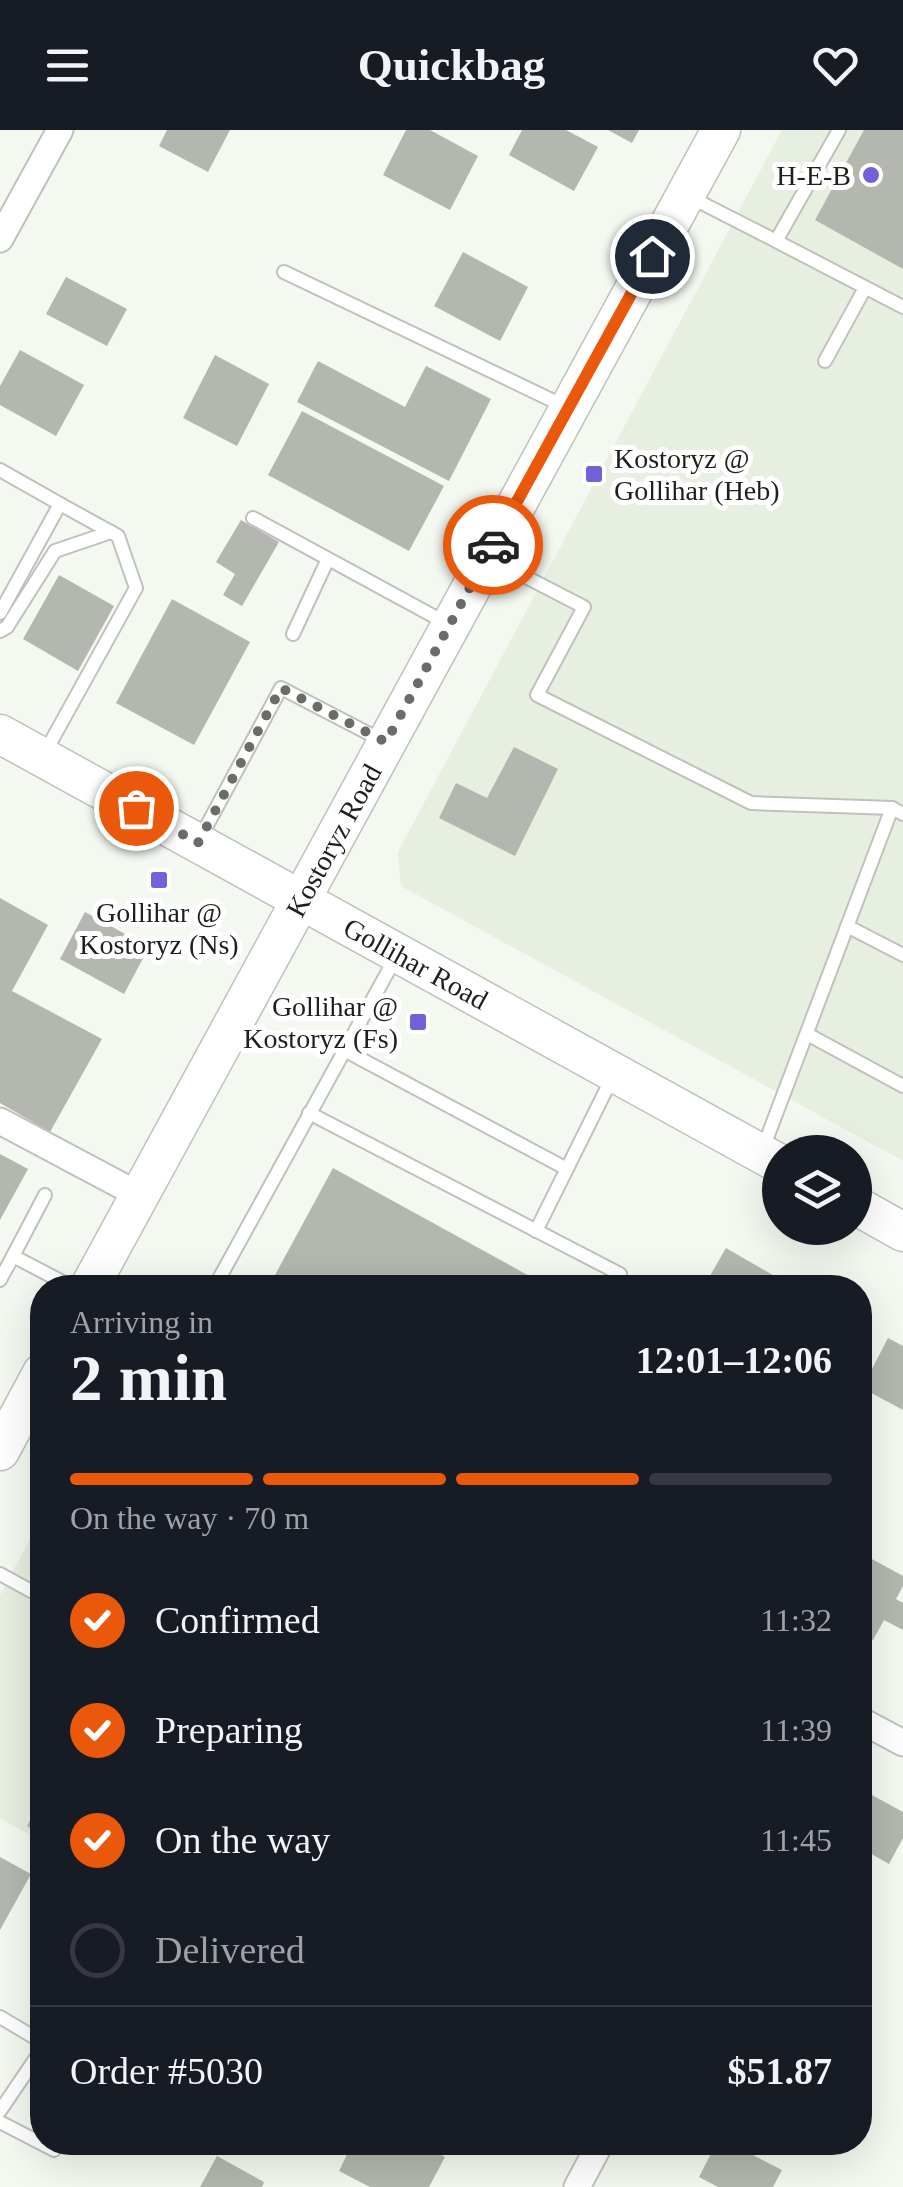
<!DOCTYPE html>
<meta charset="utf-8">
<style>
:root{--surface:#171b24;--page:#20242c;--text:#f1f3f6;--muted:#9ea1a6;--line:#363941;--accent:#ea580c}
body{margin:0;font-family:"Times New Roman",serif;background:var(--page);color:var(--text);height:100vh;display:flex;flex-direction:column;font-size:38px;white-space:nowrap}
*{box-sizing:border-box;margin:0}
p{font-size:32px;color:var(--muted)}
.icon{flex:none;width:55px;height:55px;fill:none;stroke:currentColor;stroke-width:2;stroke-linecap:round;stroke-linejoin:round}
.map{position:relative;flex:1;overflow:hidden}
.sheet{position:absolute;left:30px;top:1145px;width:842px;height:880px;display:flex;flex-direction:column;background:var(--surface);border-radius:40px;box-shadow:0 10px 40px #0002}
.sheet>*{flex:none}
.tools{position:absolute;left:762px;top:1005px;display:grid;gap:20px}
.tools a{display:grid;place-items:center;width:110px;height:110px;border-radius:50%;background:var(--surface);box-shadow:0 10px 40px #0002;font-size:50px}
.pin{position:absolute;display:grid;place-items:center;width:85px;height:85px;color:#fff;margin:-42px;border:5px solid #fff;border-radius:50%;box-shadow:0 2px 10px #0007}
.courier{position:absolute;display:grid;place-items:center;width:100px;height:100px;margin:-50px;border:8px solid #ea580c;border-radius:50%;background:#fff;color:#222;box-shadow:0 2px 12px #0007}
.summary em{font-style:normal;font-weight:700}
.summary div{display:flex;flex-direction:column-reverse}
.summary{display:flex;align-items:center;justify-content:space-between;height:170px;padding:0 40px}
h1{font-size:65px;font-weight:700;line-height:75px}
.bar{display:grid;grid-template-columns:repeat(4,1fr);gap:15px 10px;align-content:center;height:120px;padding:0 40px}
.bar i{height:12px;border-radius:8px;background:var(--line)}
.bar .selected{background:var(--accent)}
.bar p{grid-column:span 4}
.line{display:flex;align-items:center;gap:25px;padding:0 40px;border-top:2px solid var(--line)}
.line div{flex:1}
ol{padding:0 40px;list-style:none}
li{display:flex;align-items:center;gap:30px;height:110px}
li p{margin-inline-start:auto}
li .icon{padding:10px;border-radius:50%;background:var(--accent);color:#fff;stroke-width:4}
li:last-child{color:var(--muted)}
li i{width:55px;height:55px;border:5px solid var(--line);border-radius:50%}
header{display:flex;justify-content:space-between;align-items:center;height:130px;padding:0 40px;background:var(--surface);font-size:45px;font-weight:700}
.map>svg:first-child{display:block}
.built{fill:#e7efe0}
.building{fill:#b3b7af}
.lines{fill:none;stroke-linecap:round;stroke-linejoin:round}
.lane-casing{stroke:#bec2bb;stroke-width:16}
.street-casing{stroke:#bec2bb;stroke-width:29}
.secondary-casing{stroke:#bec2bb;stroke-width:41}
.lane{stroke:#fff;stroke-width:12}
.street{stroke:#fff;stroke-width:25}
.secondary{stroke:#fff;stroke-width:38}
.done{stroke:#696c67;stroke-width:10;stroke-dasharray:0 18}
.route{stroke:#ea580c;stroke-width:12}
.poi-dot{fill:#7360db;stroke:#fff;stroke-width:4}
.labels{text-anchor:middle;stroke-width:10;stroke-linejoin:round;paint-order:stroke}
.poi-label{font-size:28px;fill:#1e201d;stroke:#fff;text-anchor:end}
.street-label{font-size:28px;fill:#1e201d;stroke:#fff}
</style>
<header><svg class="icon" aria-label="menu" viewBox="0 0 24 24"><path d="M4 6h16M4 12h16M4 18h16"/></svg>Quickbag<svg class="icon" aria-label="heart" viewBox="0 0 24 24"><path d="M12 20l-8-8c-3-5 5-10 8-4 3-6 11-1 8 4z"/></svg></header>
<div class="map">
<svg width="903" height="2057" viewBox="0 0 903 2057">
<rect width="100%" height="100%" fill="#f3f8f0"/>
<g class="built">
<polygon points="782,0 903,0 903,1031 401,756 398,722"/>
<polygon points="42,1387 42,1712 0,1688 0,1465"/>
</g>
<g class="building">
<polygon points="167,0 230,0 208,42 159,16"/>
<polygon points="406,0 430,0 478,26 450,80 383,45"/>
<polygon points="522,0 566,0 598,17 574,61 509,25"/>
<polygon points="608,0 639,0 632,13"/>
<polygon points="864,0 903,0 903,139 815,90"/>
<polygon points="463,122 528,157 500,211 434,176"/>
<polygon points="66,147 127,179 107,216 46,184"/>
<polygon points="20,220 84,255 56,306 0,275 0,256"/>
<polygon points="215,225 269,254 237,316 183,288"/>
<polygon points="318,231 405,277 426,236 491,269 449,351 297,272"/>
<polygon points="302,281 444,356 409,421 268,345"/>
<polygon points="241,390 279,412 242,476 223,465 235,444 216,432"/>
<polygon points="59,445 114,476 78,541 23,509"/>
<polygon points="172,469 250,512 194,615 116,573"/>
<polygon points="514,617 558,639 515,726 439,688 456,653 487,668"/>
<polygon points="0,768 48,795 12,861 102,909 50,1002 0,973"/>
<polygon points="85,782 149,817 124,864 60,829"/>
<polygon points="0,1024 28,1039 0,1090"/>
<polygon points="333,1038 533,1148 528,1158 268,1158"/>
<polygon points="726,1118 778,1148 773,1158 703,1158"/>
<polygon points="888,1208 903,1216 903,1280 862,1258"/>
<polygon points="870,1428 903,1446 903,1456 896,1469 903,1473 903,1500 884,1490 873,1510 860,1503 860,1447"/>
<polygon points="870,1664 903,1682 903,1708 889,1734 868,1722 860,1737 860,1683"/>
<polygon points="42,1668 42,1705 27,1696"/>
<polygon points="0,1727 31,1744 0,1800"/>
<polygon points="353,2012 418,2012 445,2027 429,2057 370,2057 339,2041"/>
<polygon points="717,2012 728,2012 782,2040 773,2057 718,2057 699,2047"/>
<polygon points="768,2012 793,2012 787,2023"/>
<polygon points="217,2026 264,2052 262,2057 200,2057"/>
</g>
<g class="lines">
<g class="lane-casing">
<g id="lane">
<polyline points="688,66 776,111 839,0"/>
<polyline points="776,111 903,177"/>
<polyline points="284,142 566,277"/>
<polyline points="825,231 865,158"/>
<polyline points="0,340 60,374"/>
<polyline points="253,388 448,494"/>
<polyline points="491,429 584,477 537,565 751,673 892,678 903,684"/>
<polyline points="0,483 60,374 118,406 136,458 43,626"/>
<polyline points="0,501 7,497 55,421 111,402"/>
<polyline points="293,504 328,429"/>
<polyline points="198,712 281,558 383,611"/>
<polyline points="847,796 903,825"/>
<polyline points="807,904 903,956"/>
<polyline points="344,920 567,1039"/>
<polyline points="309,983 620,1144 613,1158"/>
<polyline points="762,1021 892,678"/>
<polyline points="536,1101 613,946"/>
<polyline points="13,1126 45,1065"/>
<polyline points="0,1150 13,1126 74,1158"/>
<polyline points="214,1158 397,825"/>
<polyline points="0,1444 42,1467"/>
<polyline points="0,1887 42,1912"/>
<polyline points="0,1981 42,1919"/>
<polyline points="0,1992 54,2020 59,2012"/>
</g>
</g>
<g class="street-casing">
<g id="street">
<polyline points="0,109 60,0"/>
<polyline points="0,991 139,1065"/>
<polyline points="860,1590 903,1613"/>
<polyline points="577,2057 601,2012"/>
</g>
</g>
<g class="secondary-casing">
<g id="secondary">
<path id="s1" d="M0 604 780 1034"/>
<polyline points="855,1075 903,1102"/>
<path id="s2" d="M89 1158 721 0"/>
<polyline points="0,1321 42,1243"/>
</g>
</g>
<use href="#lane" class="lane"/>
<use href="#street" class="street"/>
<use href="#secondary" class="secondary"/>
</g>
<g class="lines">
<polyline class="done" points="136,678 198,713 281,558 386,612 493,415"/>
<polyline class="route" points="493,415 652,126"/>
</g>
<g class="poi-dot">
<circle cx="871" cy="45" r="10"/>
<rect x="584" y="334" width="20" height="20" rx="5"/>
<rect x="149" y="740" width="20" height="20" rx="5"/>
<rect x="408" y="882" width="20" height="20" rx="5"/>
</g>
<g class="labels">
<g class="poi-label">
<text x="851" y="55">H-E-B</text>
<text x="614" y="338" text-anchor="start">Kostoryz @<tspan x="614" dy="32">Gollihar (Heb)</tspan></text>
<text x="159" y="792" text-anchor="middle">Gollihar @<tspan x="159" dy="32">Kostoryz (Ns)</tspan></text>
<text x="398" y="886">Gollihar @<tspan x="398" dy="32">Kostoryz (Fs)</tspan></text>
</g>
<g class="street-label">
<text dy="10" stroke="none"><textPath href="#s2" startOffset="510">Kostoryz Road</textPath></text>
<text dy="10" stroke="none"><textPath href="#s1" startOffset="475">Gollihar Road</textPath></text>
</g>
</g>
</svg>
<div class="tools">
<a><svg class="icon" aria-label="layers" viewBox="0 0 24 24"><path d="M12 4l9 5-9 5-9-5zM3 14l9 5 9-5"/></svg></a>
</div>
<div class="pin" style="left:136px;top:678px;background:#ea580c"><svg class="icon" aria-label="bag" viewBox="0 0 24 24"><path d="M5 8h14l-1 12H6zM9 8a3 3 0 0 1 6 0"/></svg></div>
<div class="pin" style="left:652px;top:126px;background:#1f2937"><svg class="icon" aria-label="home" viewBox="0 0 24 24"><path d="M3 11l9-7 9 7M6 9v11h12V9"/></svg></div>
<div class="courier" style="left:493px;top:415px"><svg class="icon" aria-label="car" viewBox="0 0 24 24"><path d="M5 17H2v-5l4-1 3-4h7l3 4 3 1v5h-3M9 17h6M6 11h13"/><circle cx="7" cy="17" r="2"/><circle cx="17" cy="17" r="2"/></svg></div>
<section class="sheet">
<div class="summary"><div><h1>2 min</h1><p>Arriving in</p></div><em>12:01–12:06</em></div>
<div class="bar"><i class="selected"></i><i class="selected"></i><i class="selected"></i><i></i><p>On the way · 70 m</p></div>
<ol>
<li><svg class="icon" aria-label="check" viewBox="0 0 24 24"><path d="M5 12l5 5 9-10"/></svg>Confirmed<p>11:32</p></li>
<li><svg class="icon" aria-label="check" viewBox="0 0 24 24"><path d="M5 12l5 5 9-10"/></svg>Preparing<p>11:39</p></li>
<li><svg class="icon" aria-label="check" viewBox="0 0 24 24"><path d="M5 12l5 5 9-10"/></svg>On the way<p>11:45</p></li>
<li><i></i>Delivered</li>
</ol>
<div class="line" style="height:130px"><div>Order #5030</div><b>$51.87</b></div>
</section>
</div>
